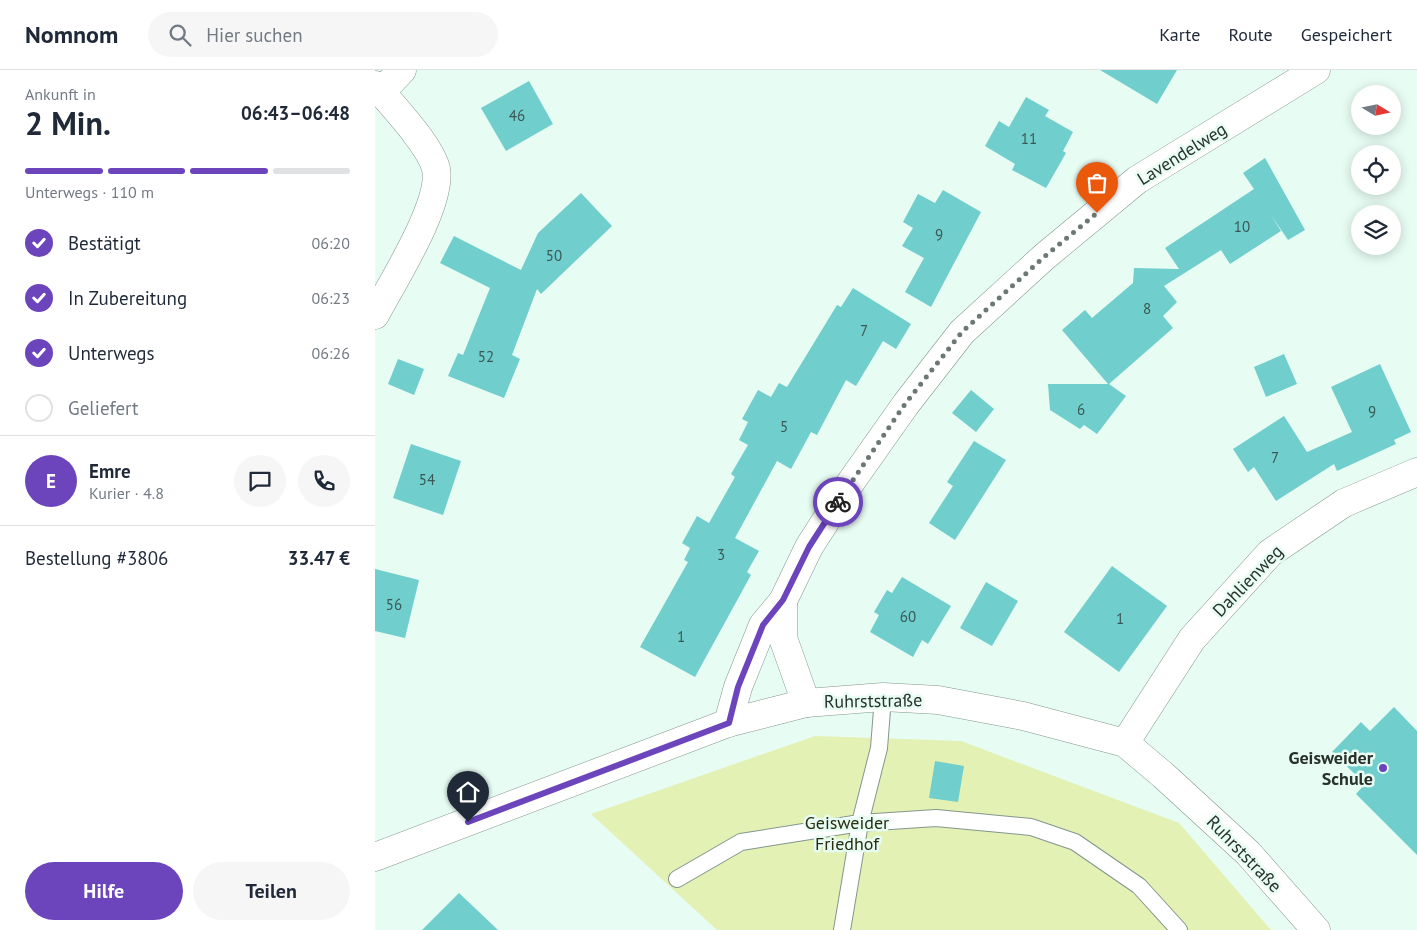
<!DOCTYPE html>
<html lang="de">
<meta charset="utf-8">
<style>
:root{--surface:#fff;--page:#f6f6f7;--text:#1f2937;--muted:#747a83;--line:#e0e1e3;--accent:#6c45bd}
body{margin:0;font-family:"PT Sans",sans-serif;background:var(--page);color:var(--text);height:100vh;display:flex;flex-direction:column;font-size:19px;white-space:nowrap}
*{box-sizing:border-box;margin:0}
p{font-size:16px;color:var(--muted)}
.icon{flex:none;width:28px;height:28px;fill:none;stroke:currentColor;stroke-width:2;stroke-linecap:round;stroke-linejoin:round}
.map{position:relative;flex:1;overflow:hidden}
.drawer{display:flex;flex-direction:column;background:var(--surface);width:375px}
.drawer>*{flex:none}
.needle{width:32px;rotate:100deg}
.tools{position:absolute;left:976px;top:15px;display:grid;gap:10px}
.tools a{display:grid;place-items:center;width:50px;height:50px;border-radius:50%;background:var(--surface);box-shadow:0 2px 12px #0003;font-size:25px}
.pin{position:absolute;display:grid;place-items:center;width:42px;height:42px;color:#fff;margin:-51px -21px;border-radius:50% 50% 50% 0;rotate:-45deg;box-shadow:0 0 5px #0007}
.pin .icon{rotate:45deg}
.courier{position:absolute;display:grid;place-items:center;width:50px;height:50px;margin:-25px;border:4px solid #6c45bd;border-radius:50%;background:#fff;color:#222;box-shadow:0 1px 6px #0007}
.head em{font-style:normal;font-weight:700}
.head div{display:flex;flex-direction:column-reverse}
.head{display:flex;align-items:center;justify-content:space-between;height:85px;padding:0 25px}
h1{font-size:32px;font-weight:700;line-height:38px}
.bar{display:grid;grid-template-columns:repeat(4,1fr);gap:8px 5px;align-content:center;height:60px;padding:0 25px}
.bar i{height:6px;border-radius:4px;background:var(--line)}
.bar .on{background:var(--accent)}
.bar p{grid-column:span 4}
.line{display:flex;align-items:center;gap:12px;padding:0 25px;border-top:1px solid var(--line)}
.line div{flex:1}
.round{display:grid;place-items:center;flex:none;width:52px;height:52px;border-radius:26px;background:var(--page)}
ol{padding:0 25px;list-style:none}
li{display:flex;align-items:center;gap:15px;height:55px}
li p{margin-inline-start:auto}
li .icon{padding:5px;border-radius:50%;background:var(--accent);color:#fff;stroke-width:4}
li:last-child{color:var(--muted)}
li i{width:28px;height:28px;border:2px solid var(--line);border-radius:50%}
.button{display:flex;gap:10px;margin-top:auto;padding:10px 25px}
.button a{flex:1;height:58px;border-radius:30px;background:var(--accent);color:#fff;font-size:20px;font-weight:700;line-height:58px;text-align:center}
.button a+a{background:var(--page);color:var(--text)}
header{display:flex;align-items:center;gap:30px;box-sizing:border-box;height:70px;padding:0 25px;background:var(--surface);border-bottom:1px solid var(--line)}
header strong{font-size:24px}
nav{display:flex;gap:28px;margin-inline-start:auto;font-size:18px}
.search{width:350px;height:45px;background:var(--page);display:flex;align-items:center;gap:12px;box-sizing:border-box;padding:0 18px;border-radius:28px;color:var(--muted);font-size:19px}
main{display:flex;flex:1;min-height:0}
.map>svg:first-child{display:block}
.green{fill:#e4f1b4}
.building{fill:#70cecc}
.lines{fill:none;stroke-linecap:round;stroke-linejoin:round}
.lane-casing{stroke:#83968e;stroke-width:18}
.street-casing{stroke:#83968e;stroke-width:29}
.lane{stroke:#fff;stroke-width:16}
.street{stroke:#fff;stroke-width:28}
.done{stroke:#6c7872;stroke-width:5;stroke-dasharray:0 9}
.route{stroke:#6c45bd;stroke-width:6}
.poi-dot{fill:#6c45bd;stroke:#e7fcf3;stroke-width:2}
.labels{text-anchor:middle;stroke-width:5;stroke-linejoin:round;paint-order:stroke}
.number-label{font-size:15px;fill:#3b5855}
.street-label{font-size:18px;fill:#29312d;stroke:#e7fcf3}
.poi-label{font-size:18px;font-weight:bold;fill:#29312d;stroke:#e7fcf3;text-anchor:end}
.park-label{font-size:18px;fill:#282d0f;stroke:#e7fcf3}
</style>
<header>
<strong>Nomnom</strong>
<div class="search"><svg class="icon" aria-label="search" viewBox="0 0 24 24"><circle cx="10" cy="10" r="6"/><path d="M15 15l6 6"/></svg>Hier suchen</div>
<nav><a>Karte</a><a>Route</a><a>Gespeichert</a></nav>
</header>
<main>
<section class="drawer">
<div class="head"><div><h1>2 Min.</h1><p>Ankunft in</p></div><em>06:43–06:48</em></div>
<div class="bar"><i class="on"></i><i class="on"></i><i class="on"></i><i></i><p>Unterwegs · 110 m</p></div>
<ol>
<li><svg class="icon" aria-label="check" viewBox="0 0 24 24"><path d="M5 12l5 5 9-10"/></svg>Bestätigt<p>06:20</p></li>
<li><svg class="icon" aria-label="check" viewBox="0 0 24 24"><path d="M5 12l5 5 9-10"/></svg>In Zubereitung<p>06:23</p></li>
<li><svg class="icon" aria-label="check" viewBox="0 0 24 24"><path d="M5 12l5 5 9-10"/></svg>Unterwegs<p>06:26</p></li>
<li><i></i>Geliefert</li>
</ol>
<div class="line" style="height:90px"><b class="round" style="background:var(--accent);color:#fff">E</b><div><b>Emre</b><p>Kurier · 4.8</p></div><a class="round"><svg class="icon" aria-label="chat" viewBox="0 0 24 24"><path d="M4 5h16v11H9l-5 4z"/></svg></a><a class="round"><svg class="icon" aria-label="phone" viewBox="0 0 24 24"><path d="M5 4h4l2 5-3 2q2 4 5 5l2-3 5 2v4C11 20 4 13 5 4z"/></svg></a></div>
<div class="line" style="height:65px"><div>Bestellung #3806</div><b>33.47 €</b></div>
<div class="button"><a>Hilfe</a><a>Teilen</a></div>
</section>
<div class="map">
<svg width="1042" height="860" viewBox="0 0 1042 860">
<rect width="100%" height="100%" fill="#e7fcf3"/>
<polygon class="green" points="440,666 586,671 804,753 896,860 342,860 216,744"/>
<g class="building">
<polygon points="725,0 802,0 782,34"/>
<polygon points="154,11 178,54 131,81 106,38"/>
<polygon points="651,27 674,40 670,46 698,62 688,81 691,83 671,118 637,100 640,94 610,76 624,51 634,57"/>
<polygon points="890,88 930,160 913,170 896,145 906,161 855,194 846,180 789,216 802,232 788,246 798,258 734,314 751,326 722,364 709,355 705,359 675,340 673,314 733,314 687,260 710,240 717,248 758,213 759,198 804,199 790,178 879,119 868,103"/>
<polygon points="568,120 606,142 556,237 530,222 549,188 527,176 538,158 528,152 543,124 560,133"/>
<polygon points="206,123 237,156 166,224 162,219 137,285 145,289 129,328 73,306 83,283 88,285 115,218 65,193 79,166 146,200 163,163"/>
<polygon points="478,218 536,254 521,279 508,271 481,316 471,310 442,365 436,362 416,399 402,391 360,468 384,481 372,502 376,505 320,607 265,577 313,492 309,490 315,478 307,473 322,446 334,453 360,407 356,404 373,375 364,370 373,352 367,349 383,320 396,327 404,313 412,317 462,235 466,237"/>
<polygon points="909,284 922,314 891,327 879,297"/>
<polygon points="23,289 49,299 39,325 13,314"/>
<polygon points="1005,294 1036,362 1019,370 1021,374 962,401 959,394 901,431 879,397 873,402 858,379 909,346 932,382 977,362 956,317"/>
<polygon points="596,320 619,339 601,362 577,343"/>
<polygon points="599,371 631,390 580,470 554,453 578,416 572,412"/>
<polygon points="36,374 86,391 68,445 18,428"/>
<polygon points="737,496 792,536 744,602 689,562"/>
<polygon points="0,499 44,510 30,568 0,561"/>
<polygon points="527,507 576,536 553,574 547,570 538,587 495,562 504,545 499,542 512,520 517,523"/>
<polygon points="611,512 643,531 617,576 585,558"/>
<polygon points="1019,637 1042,661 1042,785 981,724 990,714 957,682 986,652 995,661"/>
<polygon points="560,691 589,696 583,732 554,728"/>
<polygon points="84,823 123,860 47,860"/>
</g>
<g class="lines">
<g class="lane-casing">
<g id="lane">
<polyline points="302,809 366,772 485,753 561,748 656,757 700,772 764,816 804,860"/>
<polyline points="467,860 485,753 504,678 508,627"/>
</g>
</g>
<g class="street-casing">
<g id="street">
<path d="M0 15C16 34 56 76 61 99 68 133 17 213 0 245"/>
<polyline points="6,22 27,0"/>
<polyline points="408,531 408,568 431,633"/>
<polyline points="353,653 363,617 388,555 408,531 434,477 471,419 531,334 587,262 669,187 762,110 941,0"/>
<polyline points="750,673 817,569 895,483 969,433 1042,402"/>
<polyline points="0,787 353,653 431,633 508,627 563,630 648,646 750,673 788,705 873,783 941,860"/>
</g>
</g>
<use href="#lane" class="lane"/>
<use href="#street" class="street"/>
</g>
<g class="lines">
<polyline class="done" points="463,432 530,334 587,262 669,187 722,143"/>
<polyline class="route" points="93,752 354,653 363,617 388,555 408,530 434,477 463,432"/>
</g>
<circle class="poi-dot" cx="1008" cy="698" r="5"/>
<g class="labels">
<g class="number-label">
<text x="142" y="51">46</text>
<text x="654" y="74">11</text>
<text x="867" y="162">10</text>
<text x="564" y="170">9</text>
<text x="179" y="191">50</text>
<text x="772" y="244">8</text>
<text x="489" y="266">7</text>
<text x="111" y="292">52</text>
<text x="706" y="345">6</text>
<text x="997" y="347">9</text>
<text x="409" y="362">5</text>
<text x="900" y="393">7</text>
<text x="52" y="415">54</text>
<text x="346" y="490">3</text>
<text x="19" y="540">56</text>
<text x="533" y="552">60</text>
<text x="745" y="554">1</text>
<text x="306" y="572">1</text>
</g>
<g class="street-label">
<text transform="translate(807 84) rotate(-32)" y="6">Lavendelweg</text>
<text transform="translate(873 511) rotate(-46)" y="6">Dahlienweg</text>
<text transform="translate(498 631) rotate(-1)" y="6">Ruhrststraße</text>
<text transform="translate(869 784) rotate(46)" y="6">Ruhrststraße</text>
</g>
<g class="poi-label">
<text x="998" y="694">Geisweider<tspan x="998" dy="21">Schule</tspan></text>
</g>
<g class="park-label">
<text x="472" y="759">Geisweider<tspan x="472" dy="21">Friedhof</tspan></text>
</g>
</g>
</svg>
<div class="tools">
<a><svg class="needle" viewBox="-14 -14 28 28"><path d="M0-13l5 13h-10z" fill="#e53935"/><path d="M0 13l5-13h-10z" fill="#747a83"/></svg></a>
<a><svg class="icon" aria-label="locate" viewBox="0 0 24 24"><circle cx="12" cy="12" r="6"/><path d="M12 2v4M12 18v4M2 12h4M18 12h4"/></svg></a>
<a><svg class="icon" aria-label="layers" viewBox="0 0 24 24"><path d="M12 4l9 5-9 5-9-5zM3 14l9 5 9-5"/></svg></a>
</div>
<div class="pin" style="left:722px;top:143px;background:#ea580c"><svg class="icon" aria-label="bag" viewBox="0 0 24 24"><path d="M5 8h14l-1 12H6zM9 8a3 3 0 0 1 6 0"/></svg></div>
<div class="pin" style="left:93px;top:752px;background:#1f2937"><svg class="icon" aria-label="home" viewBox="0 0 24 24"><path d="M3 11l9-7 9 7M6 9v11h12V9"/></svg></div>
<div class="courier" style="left:463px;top:432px"><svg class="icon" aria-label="bike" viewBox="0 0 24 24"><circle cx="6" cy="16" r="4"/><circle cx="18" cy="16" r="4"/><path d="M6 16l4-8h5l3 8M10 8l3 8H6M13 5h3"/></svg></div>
</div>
</main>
